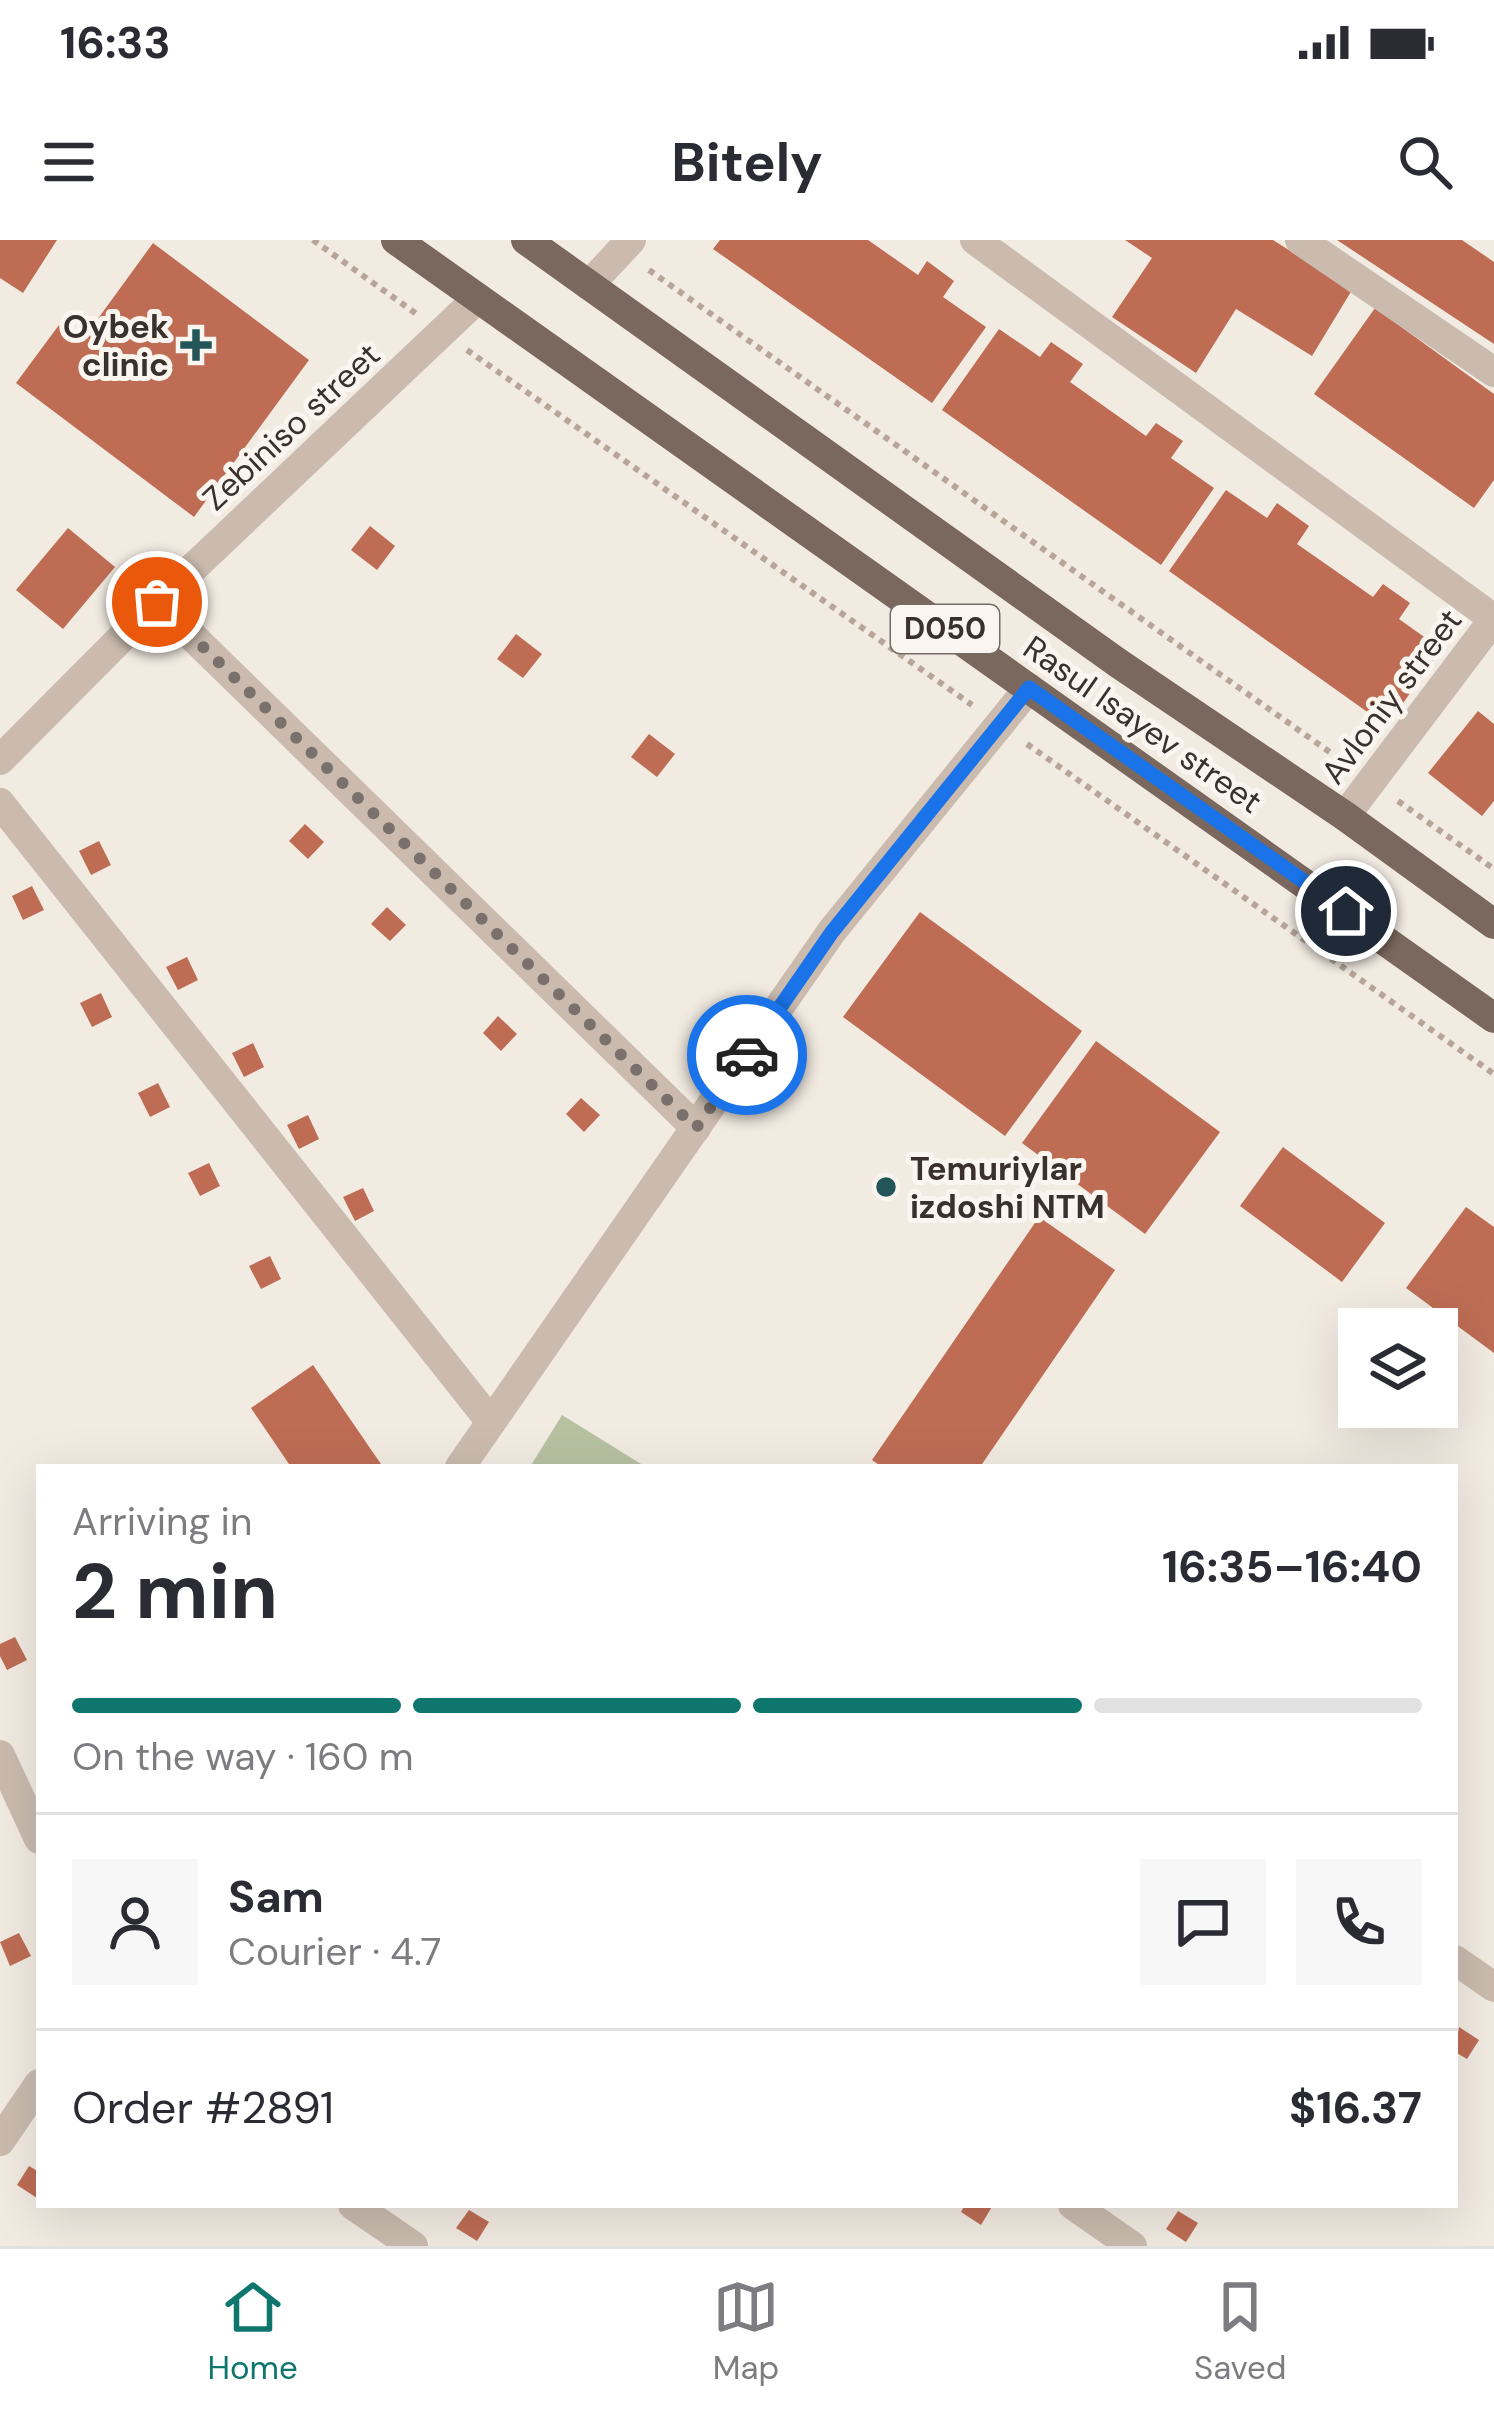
<!DOCTYPE html>
<meta charset="utf-8">
<style>
:root{--surface:#fff;--page:#f7f7f7;--text:#2b2b33;--muted:#7c7c81;--line:#e1e1e2;--accent:#0f766e}
body{margin:0;font-family:"DM Sans",sans-serif;background:var(--page);color:var(--text);height:100vh;display:flex;flex-direction:column;font-size:45px;white-space:nowrap}
*{box-sizing:border-box;margin:0}
p{font-size:39px;color:var(--muted)}
.icon{flex:none;width:66px;height:66px;fill:none;stroke:currentColor;stroke-width:2;stroke-linecap:round;stroke-linejoin:round}
.map{position:relative;flex:1;overflow:hidden}
.panel{position:absolute;left:36px;top:1224px;width:1422px;height:744px;display:flex;flex-direction:column;background:var(--surface);border-radius:0px;box-shadow:0 12px 48px #0002}
.panel>*{flex:none}
.fabs{position:absolute;left:1338px;top:1068px;display:grid;gap:24px}
.fabs a{display:grid;place-items:center;width:120px;height:120px;border-radius:0px;background:var(--surface);box-shadow:0 12px 48px #0002;font-size:60px}
.pin{position:absolute;display:grid;place-items:center;width:102px;height:102px;color:#fff;margin:-51px;border:6px solid #fff;border-radius:50%;box-shadow:0 3px 12px #0007}
.courier{position:absolute;display:grid;place-items:center;width:120px;height:120px;margin:-60px;border:9px solid #1a73e8;border-radius:50%;background:#fff;color:#222;box-shadow:0 3px 15px #0007}
.head em{font-style:normal;font-weight:700}
.head div{display:flex;flex-direction:column-reverse}
.head{display:flex;align-items:center;justify-content:space-between;height:204px;padding:0 36px}
h1{font-size:78px;font-weight:700;line-height:90px}
.bar{display:grid;grid-template-columns:repeat(4,1fr);gap:18px 12px;align-content:center;height:144px;padding:0 36px}
.bar i{height:15px;border-radius:9px;background:var(--line)}
.bar .current{background:var(--accent)}
.bar p{grid-column:span 4}
.line{display:flex;align-items:center;gap:30px;padding:0 36px;border-top:3px solid var(--line)}
.line div{flex:1}
.round{display:grid;place-items:center;flex:none;width:126px;height:126px;border-radius:0px;background:var(--page)}
.status{display:flex;justify-content:space-between;align-items:center;height:84px;padding:0 60px;background:var(--surface);direction:ltr}
.status svg{height:33px;fill:currentColor}
header{display:flex;justify-content:space-between;align-items:center;height:156px;padding:0 36px;background:var(--surface);font-size:54px;font-weight:700}
.menu{display:flex;justify-content:space-around;align-items:center;height:168px;border-top:3px solid var(--line);background:var(--surface);font-size:33px;color:var(--muted)}
.menu a{display:grid;justify-items:center;gap:6px}
.menu .current{color:var(--accent)}
.map>svg:first-child{display:block}
.green{fill:#b7c1a2}
.building{fill:#be6d54}
.lines{fill:none;stroke-linecap:round;stroke-linejoin:round}
.path{stroke:#b6a598;stroke-width:6;stroke-dasharray:6 6;stroke-linecap:butt}
.minor{stroke:#cabbae;stroke-width:30}
.major{stroke:#7a685e;stroke-width:30}
.done{stroke:#7a716c;stroke-width:12;stroke-dasharray:0 21.6}
.route{stroke:#1a73e8;stroke-width:15}
.poi-dot{fill:#245659;stroke:#faf5ef;stroke-width:4.5}
.labels{text-anchor:middle;stroke-width:10;stroke-linejoin:round;paint-order:stroke}
.shield{fill:#faf5ef;stroke:#746b66;stroke-width:3}
.shield-label{font-size:30px;font-weight:bold;fill:#3a302c}
.poi-label{font-size:33px;font-weight:bold;fill:#3a302c;stroke:#faf5ef;text-anchor:end}
.street-label{font-size:33px;fill:#3a302c;stroke:#faf5ef}
</style>
<div class="status"><b>16:33</b><svg viewBox="0 0 49 12"><path d="M0 12V9h3v3zM5 12V6h3v6zM10 12V3h3v9zM15 12V0h3v12zM26 1h20v11H26zM47 4h2v5h-2z"/></svg></div>
<header><svg class="icon" aria-label="menu" viewBox="0 0 24 24"><path d="M4 6h16M4 12h16M4 18h16"/></svg>Bitely<svg class="icon" aria-label="search" viewBox="0 0 24 24"><circle cx="10" cy="10" r="6"/><path d="M15 15l6 6"/></svg></header>
<div class="map">
<svg width="1494" height="2006" viewBox="0 0 1494 2006">
<rect width="100%" height="100%" fill="#f2ebe2"/>
<polygon class="green" points="562,1175 646,1227 530,1227"/>
<g class="building">
<polygon points="0,0 57,0 23,53 0,38"/>
<polygon points="720,0 868,0 918,35 927,21 954,41 943,57 986,87 932,163 713,9"/>
<polygon points="1125,0 1273,0 1352,50 1312,116 1236,69 1196,133 1112,77 1152,18"/>
<polygon points="1337,0 1462,0 1494,22 1494,104"/>
<polygon points="153,3 309,120 194,277 16,143 59,85 81,102"/>
<polygon points="1375,68 1494,154 1494,240 1474,268 1314,154"/>
<polygon points="999,89 1040,117 1051,102 1083,124 1070,142 1146,196 1156,183 1183,201 1171,218 1214,248 1161,325 942,170"/>
<polygon points="1226,250 1267,278 1277,263 1309,286 1297,304 1373,357 1383,344 1410,363 1399,379 1441,409 1387,486 1169,331"/>
<polygon points="370,286 395,306 377,330 351,310"/>
<polygon points="68,288 115,327 63,389 16,350"/>
<polygon points="516,394 542,414 523,438 497,419"/>
<polygon points="1478,471 1494,484 1494,561 1482,576 1428,533"/>
<polygon points="649,494 675,514 657,537 631,517"/>
<polygon points="305,584 324,602 308,619 289,601"/>
<polygon points="99,601 111,625 91,635 79,611"/>
<polygon points="32,646 44,670 23,680 12,656"/>
<polygon points="387,667 406,685 390,701 371,684"/>
<polygon points="920,672 1082,791 1005,896 843,777"/>
<polygon points="187,717 198,740 178,750 166,727"/>
<polygon points="101,753 112,777 92,787 80,763"/>
<polygon points="498,776 517,794 501,811 483,793"/>
<polygon points="1096,801 1220,892 1145,994 1022,903"/>
<polygon points="253,803 264,827 244,837 232,813"/>
<polygon points="158,843 170,867 150,877 138,853"/>
<polygon points="581,858 600,875 584,892 566,874"/>
<polygon points="308,875 319,899 299,909 287,885"/>
<polygon points="1283,907 1385,983 1342,1042 1240,966"/>
<polygon points="209,923 220,946 200,956 188,933"/>
<polygon points="363,948 374,971 355,981 343,957"/>
<polygon points="1466,967 1494,987 1494,1113 1406,1048"/>
<polygon points="1039,977 1115,1030 980,1227 882,1227 872,1220"/>
<polygon points="270,1016 281,1039 261,1049 249,1026"/>
<polygon points="313,1125 383,1227 291,1227 251,1168"/>
<polygon points="15,1397 27,1420 7,1430 0,1416 0,1404"/>
<polygon points="19,1693 31,1716 10,1726 0,1702"/>
<polygon points="1459,1787 1479,1800 1467,1819 1455,1812"/>
<polygon points="29,1926 39,1932 37,1958 17,1945"/>
<polygon points="965,1965 993,1965 981,1985 961,1972"/>
<polygon points="469,1970 489,1982 477,2001 456,1988"/>
<polygon points="1178,1971 1198,1983 1186,2002 1166,1989"/>
</g>
<g class="lines">
<g class="path">
<polyline points="313,0 418,75"/>
<polyline points="649,30 1348,525"/>
<polyline points="467,110 972,465"/>
<polyline points="1027,504 1494,834"/>
<polyline points="1398,561 1494,629"/>
</g>
<g class="minor">
<polyline points="975,0 1494,379"/>
<polyline points="1300,0 1494,132"/>
<polyline points="589,45 631,0"/>
<polyline points="157,362 696,888"/>
<polyline points="0,520 157,362 478,58"/>
<polyline points="0,563 491,1182"/>
<polyline points="1345,576 1494,379"/>
<polyline points="460,1227 832,691 1029,448"/>
<polyline points="0,1515 39,1599"/>
<polyline points="1455,1720 1494,1747"/>
<polyline points="0,1901 39,1844"/>
<polyline points="353,1965 413,2006"/>
<polyline points="1073,1965 1132,2006"/>
</g>
<g class="major">
<polyline points="396,0 1494,778"/>
<polyline points="526,0 1118,423 1345,576 1494,684"/>
</g>
</g>
<g class="lines">
<polyline class="done" points="157,362 696,888 747,815"/>
<polyline class="route" points="747,815 832,692 1029,448 1346,671"/>
</g>
<g class="poi-dot">
<path d="M190 87h12v12h12v12h-12v12h-12v-12h-12v-12h12z"/>
<circle cx="886" cy="947" r="12"/>
</g>
<g class="labels">
<rect class="shield" x="891" y="365" width="108" height="48" rx="9"/>
<g class="shield-label">
<text x="945" y="399">D050</text>
</g>
<g class="poi-label">
<text x="169" y="98">Oybek<tspan x="169" dy="38">clinic</tspan></text>
<text x="910" y="940" text-anchor="start">Temuriylar<tspan x="910" dy="38">izdoshi NTM</tspan></text>
</g>
<g class="street-label">
<text transform="translate(291 186) rotate(-43)" y="12">Zebiniso street</text>
<text transform="translate(1391 456) rotate(-53)" y="12">Avloniy street</text>
<text transform="translate(1143 484) rotate(35)" y="12">Rasul Isayev street</text>
</g>
</g>
</svg>
<div class="fabs">
<a><svg class="icon" aria-label="layers" viewBox="0 0 24 24"><path d="M12 4l9 5-9 5-9-5zM3 14l9 5 9-5"/></svg></a>
</div>
<div class="pin" style="left:157px;top:362px;background:#ea580c"><svg class="icon" aria-label="bag" viewBox="0 0 24 24"><path d="M5 8h14l-1 12H6zM9 8a3 3 0 0 1 6 0"/></svg></div>
<div class="pin" style="left:1346px;top:671px;background:#1f2937"><svg class="icon" aria-label="home" viewBox="0 0 24 24"><path d="M3 11l9-7 9 7M6 9v11h12V9"/></svg></div>
<div class="courier" style="left:747px;top:815px"><svg class="icon" aria-label="car" viewBox="0 0 24 24"><path d="M5 17H2v-5l4-1 3-4h7l3 4 3 1v5h-3M9 17h6M6 11h13"/><circle cx="7" cy="17" r="2"/><circle cx="17" cy="17" r="2"/></svg></div>
<section class="panel">
<div class="head"><div><h1>2 min</h1><p>Arriving in</p></div><em>16:35–16:40</em></div>
<div class="bar"><i class="current"></i><i class="current"></i><i class="current"></i><i></i><p>On the way · 160 m</p></div>
<div class="line" style="height:216px"><a class="round"><svg class="icon" aria-label="person" viewBox="0 0 24 24"><circle cx="12" cy="8" r="4"/><path d="M4 21q1-7 8-7t8 7"/></svg></a><div><b>Sam</b><p>Courier · 4.7</p></div><a class="round"><svg class="icon" aria-label="chat" viewBox="0 0 24 24"><path d="M4 5h16v11H9l-5 4z"/></svg></a><a class="round"><svg class="icon" aria-label="phone" viewBox="0 0 24 24"><path d="M5 4h4l2 5-3 2q2 4 5 5l2-3 5 2v4C11 20 4 13 5 4z"/></svg></a></div>
<div class="line" style="height:156px"><div>Order #2891</div><b>$16.37</b></div>
</section>
</div>
<nav class="menu">
<a class="current"><svg class="icon" aria-label="home" viewBox="0 0 24 24"><path d="M3 11l9-7 9 7M6 9v11h12V9"/></svg>Home</a>
<a><svg class="icon" aria-label="map" viewBox="0 0 24 24"><path d="M3 6l6-2 6 2 6-2v14l-6 2-6-2-6 2zM9 4v14M15 6v14"/></svg>Map</a>
<a><svg class="icon" aria-label="saved" viewBox="0 0 24 24"><path d="M7 4h10v16l-5-4-5 4z"/></svg>Saved</a>
</nav>
